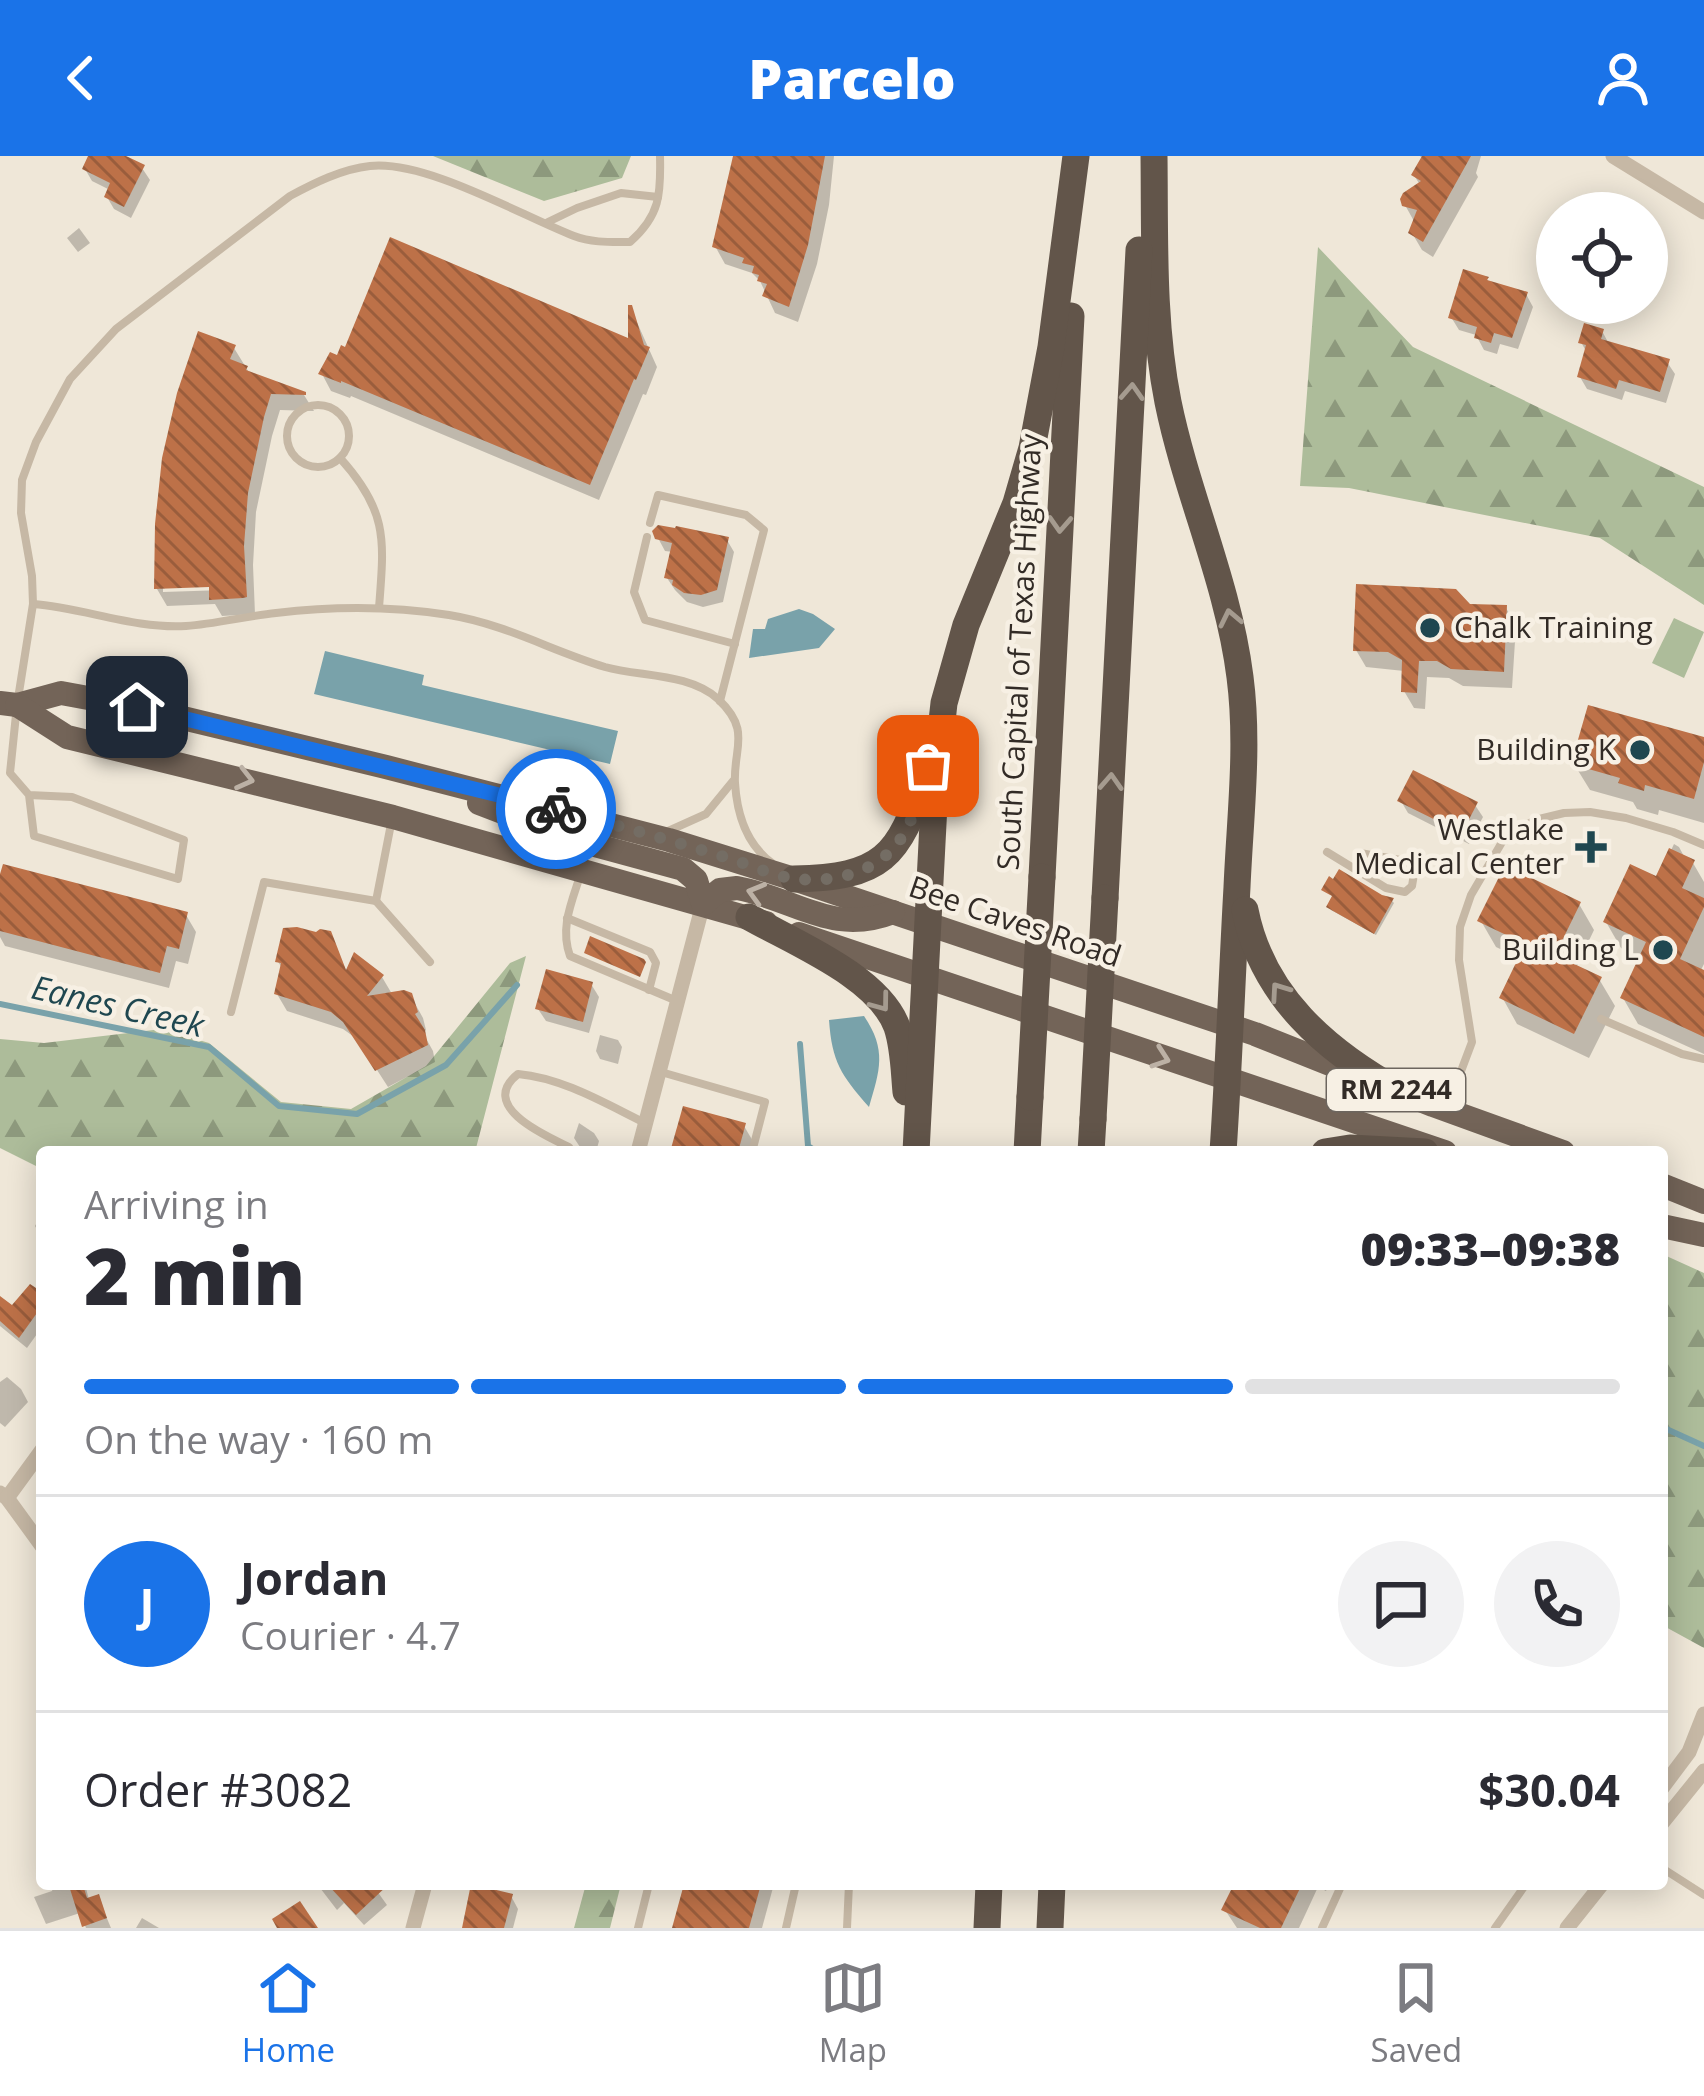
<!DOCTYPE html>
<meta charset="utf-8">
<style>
:root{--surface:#fff;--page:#f2f2f3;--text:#2b2b33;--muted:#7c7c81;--line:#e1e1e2;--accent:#1a73e8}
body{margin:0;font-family:"Open Sans",sans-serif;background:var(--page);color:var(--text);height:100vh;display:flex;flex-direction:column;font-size:45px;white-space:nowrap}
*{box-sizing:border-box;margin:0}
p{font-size:39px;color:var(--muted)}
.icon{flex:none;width:66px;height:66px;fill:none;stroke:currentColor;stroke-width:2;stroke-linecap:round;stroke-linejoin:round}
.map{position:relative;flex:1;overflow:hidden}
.sheet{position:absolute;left:36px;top:990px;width:1632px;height:744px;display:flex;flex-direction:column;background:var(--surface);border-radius:12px;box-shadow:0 6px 30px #0003}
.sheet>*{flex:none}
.fabs{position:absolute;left:1536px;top:36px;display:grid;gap:24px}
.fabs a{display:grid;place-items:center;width:132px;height:132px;border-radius:50%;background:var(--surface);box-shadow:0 6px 30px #0003;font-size:60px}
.pin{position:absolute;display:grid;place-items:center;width:102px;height:102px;color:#fff;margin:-51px;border-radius:24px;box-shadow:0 6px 18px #0006}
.courier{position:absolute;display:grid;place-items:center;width:120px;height:120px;margin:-60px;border:9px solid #1a73e8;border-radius:50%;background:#fff;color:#222;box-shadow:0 3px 15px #0007}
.head em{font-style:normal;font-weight:800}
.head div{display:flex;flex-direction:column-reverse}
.head{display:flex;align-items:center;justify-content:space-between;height:204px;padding:0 48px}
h1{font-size:78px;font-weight:800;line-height:90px}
.bar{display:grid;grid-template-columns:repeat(4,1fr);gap:18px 12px;align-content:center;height:144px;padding:0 48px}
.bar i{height:15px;border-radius:9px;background:var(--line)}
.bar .selected{background:var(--accent)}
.bar p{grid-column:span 4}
.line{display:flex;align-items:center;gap:30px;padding:0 48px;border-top:3px solid var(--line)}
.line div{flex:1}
.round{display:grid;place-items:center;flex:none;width:126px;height:126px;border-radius:63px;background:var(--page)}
header{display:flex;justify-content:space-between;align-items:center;height:156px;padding:0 48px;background:var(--accent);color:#fff;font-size:54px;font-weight:800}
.tab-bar{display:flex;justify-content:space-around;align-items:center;height:168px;border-top:3px solid var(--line);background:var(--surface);font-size:33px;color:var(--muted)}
.tab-bar a{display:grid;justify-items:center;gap:6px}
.tab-bar .selected{color:var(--accent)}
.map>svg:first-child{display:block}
.forest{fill:url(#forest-firs)}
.green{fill:#adbc9a}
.water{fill:#79a2aa}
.shadow{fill:#0003;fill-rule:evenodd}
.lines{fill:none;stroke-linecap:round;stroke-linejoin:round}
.stream{stroke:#79a2aa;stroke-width:6}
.building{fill:url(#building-back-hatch)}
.service{stroke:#c6b8a5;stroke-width:8}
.minor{stroke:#c6b8a5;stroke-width:15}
.primary{stroke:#736458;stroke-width:24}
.trunk{stroke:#62554a;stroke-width:27}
.trunk-bridge{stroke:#62554a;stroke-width:27}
.oneway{stroke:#a59b8f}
.oneway2{stroke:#bcb1a5}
.done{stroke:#746d64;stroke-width:12;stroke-dasharray:0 21.6}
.route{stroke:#1a73e8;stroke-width:15}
.poi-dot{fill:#1f4750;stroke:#f7f0e4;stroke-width:4.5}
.labels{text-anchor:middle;stroke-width:9;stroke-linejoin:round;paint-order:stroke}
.shield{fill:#f7f0e4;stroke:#6d665f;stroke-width:3}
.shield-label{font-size:27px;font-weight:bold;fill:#322b26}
.poi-label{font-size:30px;fill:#322b26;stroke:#f7f0e4;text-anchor:end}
.street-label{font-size:30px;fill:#322b26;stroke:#f7f0e4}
.water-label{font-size:33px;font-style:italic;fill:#1f4750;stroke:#f7f0e4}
</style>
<header><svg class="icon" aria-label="back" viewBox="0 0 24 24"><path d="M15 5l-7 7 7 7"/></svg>Parcelo<svg class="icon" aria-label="person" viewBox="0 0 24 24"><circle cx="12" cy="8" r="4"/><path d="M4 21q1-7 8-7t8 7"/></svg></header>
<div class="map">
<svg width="1704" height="1772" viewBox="0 0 1704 1772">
<defs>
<pattern id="forest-firs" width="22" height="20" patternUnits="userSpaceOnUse" patternTransform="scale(3)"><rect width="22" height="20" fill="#adbc9a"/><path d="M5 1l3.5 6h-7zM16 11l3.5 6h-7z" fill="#8d997d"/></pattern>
<pattern id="building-back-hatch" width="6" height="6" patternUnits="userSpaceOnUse" patternTransform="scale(3)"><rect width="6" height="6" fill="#bd7148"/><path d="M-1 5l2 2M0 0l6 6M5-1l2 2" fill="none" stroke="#9a5d3c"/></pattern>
</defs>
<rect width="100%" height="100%" fill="#efe7d8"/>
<g class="forest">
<polygon points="433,0 631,0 622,22 544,45"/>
<polygon points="1318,91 1413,191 1704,331 1704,449 1600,382 1349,332 1300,330"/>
<polygon points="526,800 475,996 42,996 42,1013 0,992 0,883 44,887 162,873 209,887 281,946 351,953 426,910 510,807"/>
<polygon points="1662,1098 1704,1117 1704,1492 1662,1469 1662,1439 1667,1432 1662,1428"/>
<polygon points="586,1728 621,1728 610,1772 574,1772"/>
</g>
<polygon class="green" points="1674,462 1704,476 1684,522 1652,507"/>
<g class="water">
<polygon points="799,453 813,458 835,473 819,492 749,502 753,473 765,473 768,463"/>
<polygon points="325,495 424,519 422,529 618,575 610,608 314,538"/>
<path d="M864 860C887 894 880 914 869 951 841 919 832 906 829 864Z"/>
</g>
<g class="shadow">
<polygon points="92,0 119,0 142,12 150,24 131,62 114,53 107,41 110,34 92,25 85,13"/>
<polygon points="735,0 834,0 829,49 817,108 798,166 775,157 760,125 752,117 725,108 715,90"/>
<polygon points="1420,0 1481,0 1476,17 1478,21 1433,101 1422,94 1412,77 1415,67 1405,49 1420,29 1414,19 1423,3"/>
<polygon points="79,72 90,87 78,96 67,82"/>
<polygon points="1487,123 1490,128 1526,138 1533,151 1518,193 1500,188 1497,198 1484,194 1476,179 1459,174 1451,161"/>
<polygon points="631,153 657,211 646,239 643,238 599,344 351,240 350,242 331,235 322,218 631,187"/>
<polygon points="1602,175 1609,188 1667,206 1675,218 1666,247 1625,235 1622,244 1587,233 1580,221 1587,197 1581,186"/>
<path d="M234 192 250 218 304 239 314 255 280 254 272 280 256 356 253 409 255 458 222 460 215 448 167 450 157 433 158 368ZM223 428 224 434 163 436V430Z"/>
<polygon points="658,382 727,384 734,396 723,446 703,451 687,446 675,434 667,422 673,396 665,395"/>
<polygon points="1469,451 1506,452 1516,470 1512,532 1463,530 1449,522 1427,521 1425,553 1414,552 1404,535 1404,515 1366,511 1356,494"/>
<polygon points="1704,585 1704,667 1659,654 1658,659 1637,653 1633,646 1590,634 1574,608"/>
<polygon points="1401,645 1475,649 1483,661 1469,688 1408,657"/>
<polygon points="1674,688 1679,691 1686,704 1693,707 1704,726 1704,808 1700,816 1704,817 1704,898 1638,868 1623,842 1642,802 1621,792 1606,766 1657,724"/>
<polygon points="0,729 186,759 196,776 188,808 176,805 169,832 5,790 0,781"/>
<polygon points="1324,734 1392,745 1394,747 1376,779 1331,754 1335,742"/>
<polygon points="1579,748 1594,774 1576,812 1599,823 1615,850 1589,902 1517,868 1502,841 1521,803 1496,791 1481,765"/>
<polygon points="329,778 348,818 382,821 392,838 413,844 423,862 426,874 423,877 433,895 435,906 388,931 357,883 343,873 287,855 277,838 283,813 278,806"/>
<polygon points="591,828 599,841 589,877 546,865 538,853"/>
<polygon points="600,879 618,884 622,891 618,908 600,903 596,895"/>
<polygon points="579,967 594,977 599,985 596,996 579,996 580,991 574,982"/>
<polygon points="744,970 754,987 752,996 673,996"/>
<polygon points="42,1057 42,1082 35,1070"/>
<polygon points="42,1140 42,1171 27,1192 0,1170 0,1144 12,1153"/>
<polygon points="7,1221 21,1233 28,1246 5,1271 0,1267 0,1226"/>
<polygon points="54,1728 85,1728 89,1744 98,1741 111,1772 86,1772 80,1757 46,1768 34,1741 52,1735"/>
<polygon points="317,1728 372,1728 387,1749 364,1769 344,1747 337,1754"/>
<polygon points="687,1728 774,1728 762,1772 675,1772"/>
<polygon points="1237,1728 1329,1728 1326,1735 1318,1731 1299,1772 1237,1772 1225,1754"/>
<polygon points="511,1740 518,1753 513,1772 464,1772"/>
<polygon points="142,1762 159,1772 136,1772"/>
</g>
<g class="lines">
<g class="stream">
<polyline points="0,848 209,891 279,950 357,958 446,909 517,829"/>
<polyline points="800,888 808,990 817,996"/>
<polyline points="1662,1271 1704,1290"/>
</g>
</g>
<g class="building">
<polygon points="88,0 126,0 145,9 124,51 104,41 110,27 82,13"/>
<polygon points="733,0 825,0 808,89 789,151 762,140 767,128 757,125 759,119 752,117 754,110 742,107 744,102 712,91"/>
<polygon points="1422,0 1471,0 1423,86 1408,77 1417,54 1402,50 1400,43 1403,37 1421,25 1411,19"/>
<polygon points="390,81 628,182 628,149 632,149 644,189 650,191 636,224 634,223 590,329 341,225 341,227 318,218 330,196 337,199 341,189 345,191"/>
<polygon points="1463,113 1489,121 1487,124 1528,136 1512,182 1494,177 1491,187 1474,182 1477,171 1448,162"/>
<polygon points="1584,167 1604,173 1601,183 1670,203 1660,236 1619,224 1616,233 1577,221 1586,189 1578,187"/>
<polygon points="198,175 236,189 230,203 248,210 246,214 306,236 306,239 271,238 264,261 248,337 244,390 247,441 243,442 209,444 209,431 154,433 155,368 162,302 177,237"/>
<polygon points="658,369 675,372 676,370 729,381 717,434 701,439 684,437 672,429 673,424 664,422 672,387 655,383 652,375"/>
<polygon points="1356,428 1456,433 1470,448 1507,449 1504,516 1451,513 1437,505 1419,505 1417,537 1401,536 1402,504 1388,496 1353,495"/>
<polygon points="1588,549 1704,581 1704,606 1694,643 1645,629 1644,635 1618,627 1620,622 1571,608"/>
<polygon points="1413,614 1478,646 1462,677 1397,645"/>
<polygon points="1669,692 1695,704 1682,732 1704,742 1704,751 1680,803 1704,814 1704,881 1620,842 1646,786 1603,766 1630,708 1656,720"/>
<polygon points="3,708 188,756 179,793 167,790 160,817 0,775 0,718"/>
<polygon points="1505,709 1581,746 1555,799 1602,821 1574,878 1499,842 1525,788 1477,765"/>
<polygon points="1339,713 1382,739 1394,742 1374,778 1326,751 1332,740 1321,734 1329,720 1333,723"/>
<polygon points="297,771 316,776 320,773 331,775 346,814 354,796 384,819 367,840 404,834 412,837 418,856 415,858 425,874 428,889 375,915 343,866 331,856 274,838 281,807 275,806 283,772"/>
<polygon points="590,780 644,803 646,806 640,821 584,797"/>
<polygon points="546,813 593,826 583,866 535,853"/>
<polygon points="683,950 746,967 738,996 670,996"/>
<polygon points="30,1128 42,1136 42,1150 19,1182 0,1165 0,1140 12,1149"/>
<polygon points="327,1728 389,1728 356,1759"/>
<polygon points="471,1728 513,1738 504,1772 462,1772"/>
<polygon points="684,1728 761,1728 749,1772 672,1772"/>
<polygon points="1234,1728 1302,1728 1281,1772 1260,1772 1221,1754"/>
<polygon points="83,1729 87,1742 99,1738 107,1762 82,1771 70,1733"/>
<polygon points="300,1745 318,1772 277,1772 272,1763"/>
</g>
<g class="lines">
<g class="service">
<polyline points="548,66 577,52 621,37 658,41"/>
<circle cx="318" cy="280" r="31"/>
<path d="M340 302C389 356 384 385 379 452"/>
<polyline points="650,367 658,339 746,359 764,374 720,545"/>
<polyline points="647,381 634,436 645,464 735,488"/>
<path d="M33 448C85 452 133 473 186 470 216 468 246 460 276 457 334 450 392 450 449 459 505 468 552 495 605 511 641 521 689 517 718 543 752 575 733 592 735 627 737 659 746 688 772 707"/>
<path d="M29 639 72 641 184 684 178 723 34 680 29 639 10 617 17 549 33 448 32 420 21 357 22 324 36 286 70 223 116 173 290 40C314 27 342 13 370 10 426 4 520 59 574 80 592 87 611 86 630 86 660 60 661 38 660 0"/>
<polyline points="666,676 706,658 733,625"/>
<polyline points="1327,696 1386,732 1405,736 1412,730 1414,718 1406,705 1360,697"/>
<path d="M580 720C571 748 560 772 570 800L677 845"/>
<polyline points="376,745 430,806"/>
<polyline points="567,762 650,796 656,807 649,834"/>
<polyline points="231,856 264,726 376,745 391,668"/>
<polyline points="1601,863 1682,898 1704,903"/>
<polyline points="661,916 765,946 752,996"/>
<polyline points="1449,947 1472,886 1459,804 1460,771 1471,739 1505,681 1535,664 1564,657 1590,656 1626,662 1673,676 1704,689"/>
<path d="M569 991C546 980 477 950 518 918 563 922 606 948 645 967"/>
<polyline points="1662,1712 1704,1739"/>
<polyline points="638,1772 649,1728"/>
<polyline points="786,1772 796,1728"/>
<polyline points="847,1772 849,1728"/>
<polyline points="1322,1772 1342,1728"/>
<polyline points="1495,1772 1526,1728"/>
</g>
<g class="minor">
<polyline points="1613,0 1704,56"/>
<polyline points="638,996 703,748"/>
<polyline points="0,1337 7,1342 42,1390"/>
<polyline points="7,1342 42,1294"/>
<polyline points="1662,1632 1689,1596 1704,1558"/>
<polyline points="1662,1667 1704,1615"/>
<polyline points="413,1772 425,1728"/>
<polyline points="1567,1772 1602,1728"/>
</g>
<g class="primary">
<polyline points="0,547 17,549 61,537 137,551 386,611 669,684 794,723 1255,878 1433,949 1563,996"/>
<polyline points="17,549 67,581 393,661 766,767"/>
<path d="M479 647 576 684 683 713 696 724 703 748 720 734 737 732C796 743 832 780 893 756"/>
<polyline points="799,778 1445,996"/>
<polyline points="1662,1029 1704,1046"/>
<polyline points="1662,1070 1704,1079"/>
</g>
<g class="trunk">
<path d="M1154 0C1155 82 1152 166 1168 246 1187 339 1228 426 1240 521 1249 590 1240 661 1237 731 1232 819 1229 908 1223 996"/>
<polyline points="1042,721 1071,160"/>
<path d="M794 723C882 721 899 702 925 620"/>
<polyline points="1105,742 1139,94"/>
<path d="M1245 754C1262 840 1326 895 1400 936"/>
<path d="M749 761C795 787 879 821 897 871 904 892 904 915 906 936"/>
<polyline points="916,996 935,629 944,547 966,469 1016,347 1032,292 1051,191 1076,0"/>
<polyline points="1027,996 1030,941"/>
<polyline points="1091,996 1093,963"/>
<polyline points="1325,996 1350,992 1425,996"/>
<polyline points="987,1772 989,1728"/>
<polyline points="1050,1772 1052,1728"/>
</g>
<g class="trunk-bridge">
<polyline points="1030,941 1042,721"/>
<polyline points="1093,963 1105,742"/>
</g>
</g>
<defs><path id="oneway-chevron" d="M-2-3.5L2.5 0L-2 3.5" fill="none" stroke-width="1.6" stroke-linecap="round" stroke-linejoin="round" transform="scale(3)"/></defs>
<g class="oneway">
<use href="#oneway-chevron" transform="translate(1132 236) rotate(-87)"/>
<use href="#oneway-chevron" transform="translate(1060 368) rotate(93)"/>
<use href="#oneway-chevron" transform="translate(1230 462) rotate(-102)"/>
<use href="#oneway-chevron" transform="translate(1111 626) rotate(-87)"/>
<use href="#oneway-chevron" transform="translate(1279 835) rotate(-125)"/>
<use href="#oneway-chevron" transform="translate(881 847) rotate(53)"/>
</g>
<g class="oneway2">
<use href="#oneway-chevron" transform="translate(245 623) rotate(14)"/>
<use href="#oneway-chevron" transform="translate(756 737) rotate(-164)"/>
<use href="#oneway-chevron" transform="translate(1161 902) rotate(19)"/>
</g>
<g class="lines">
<path class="done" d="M556 653C613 668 669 684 725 701 748 708 773 720 796 723 826 726 861 720 884 701 912 679 918 642 928 610"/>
<polyline class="route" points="137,551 556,653"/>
</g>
<g class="poi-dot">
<circle cx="1430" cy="472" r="12"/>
<circle cx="1640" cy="594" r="12"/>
<path d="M1585 673h12v12h12v12h-12v12h-12v-12h-12v-12h12z"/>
<circle cx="1663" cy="794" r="12"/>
</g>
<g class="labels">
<rect class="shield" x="1327" y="913" width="138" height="42" rx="9"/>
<g class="shield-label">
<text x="1396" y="943">RM 2244</text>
</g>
<g class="poi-label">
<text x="1454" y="482" text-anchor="start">Chalk Training</text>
<text x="1616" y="604">Building K</text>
<text x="1564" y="684">Westlake<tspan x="1564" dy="34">Medical Center</tspan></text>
<text x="1639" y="804">Building L</text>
</g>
<g class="street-label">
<text transform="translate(1020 496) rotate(-87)" y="10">South Capital of Texas Highway</text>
<text transform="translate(1015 766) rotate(19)" y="10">Bee Caves Road</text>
</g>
<g class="water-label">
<text transform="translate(118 850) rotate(13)" y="12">Eanes Creek</text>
</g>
</g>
</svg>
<div class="fabs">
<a><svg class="icon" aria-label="locate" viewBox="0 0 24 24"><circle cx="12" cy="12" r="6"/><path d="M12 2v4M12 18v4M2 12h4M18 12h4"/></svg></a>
</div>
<div class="pin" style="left:928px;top:610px;background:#ea580c"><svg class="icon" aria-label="bag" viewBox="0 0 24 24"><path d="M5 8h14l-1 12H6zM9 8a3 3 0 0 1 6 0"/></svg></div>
<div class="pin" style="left:137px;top:551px;background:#1f2937"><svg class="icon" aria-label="home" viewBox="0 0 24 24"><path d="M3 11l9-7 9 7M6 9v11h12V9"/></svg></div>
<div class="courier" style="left:556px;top:653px"><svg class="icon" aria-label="bike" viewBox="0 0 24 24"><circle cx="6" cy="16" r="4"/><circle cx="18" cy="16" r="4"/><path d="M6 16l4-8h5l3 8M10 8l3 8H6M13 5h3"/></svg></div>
<section class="sheet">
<div class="head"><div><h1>2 min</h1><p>Arriving in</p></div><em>09:33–09:38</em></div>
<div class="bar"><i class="selected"></i><i class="selected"></i><i class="selected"></i><i></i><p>On the way · 160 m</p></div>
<div class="line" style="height:216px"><b class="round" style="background:var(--accent);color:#fff">J</b><div><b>Jordan</b><p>Courier · 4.7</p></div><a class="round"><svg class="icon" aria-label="chat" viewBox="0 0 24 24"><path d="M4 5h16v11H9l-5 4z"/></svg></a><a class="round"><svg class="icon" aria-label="phone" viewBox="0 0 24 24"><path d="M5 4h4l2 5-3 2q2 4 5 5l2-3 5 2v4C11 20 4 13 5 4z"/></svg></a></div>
<div class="line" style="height:156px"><div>Order #3082</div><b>$30.04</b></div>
</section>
</div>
<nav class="tab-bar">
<a class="selected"><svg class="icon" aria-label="home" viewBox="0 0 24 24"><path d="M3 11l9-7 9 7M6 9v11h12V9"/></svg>Home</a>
<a><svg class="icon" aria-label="map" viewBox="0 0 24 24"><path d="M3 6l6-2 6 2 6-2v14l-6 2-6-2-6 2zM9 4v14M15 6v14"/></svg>Map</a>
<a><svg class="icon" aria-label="saved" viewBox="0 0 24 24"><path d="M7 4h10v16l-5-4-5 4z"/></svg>Saved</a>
</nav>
